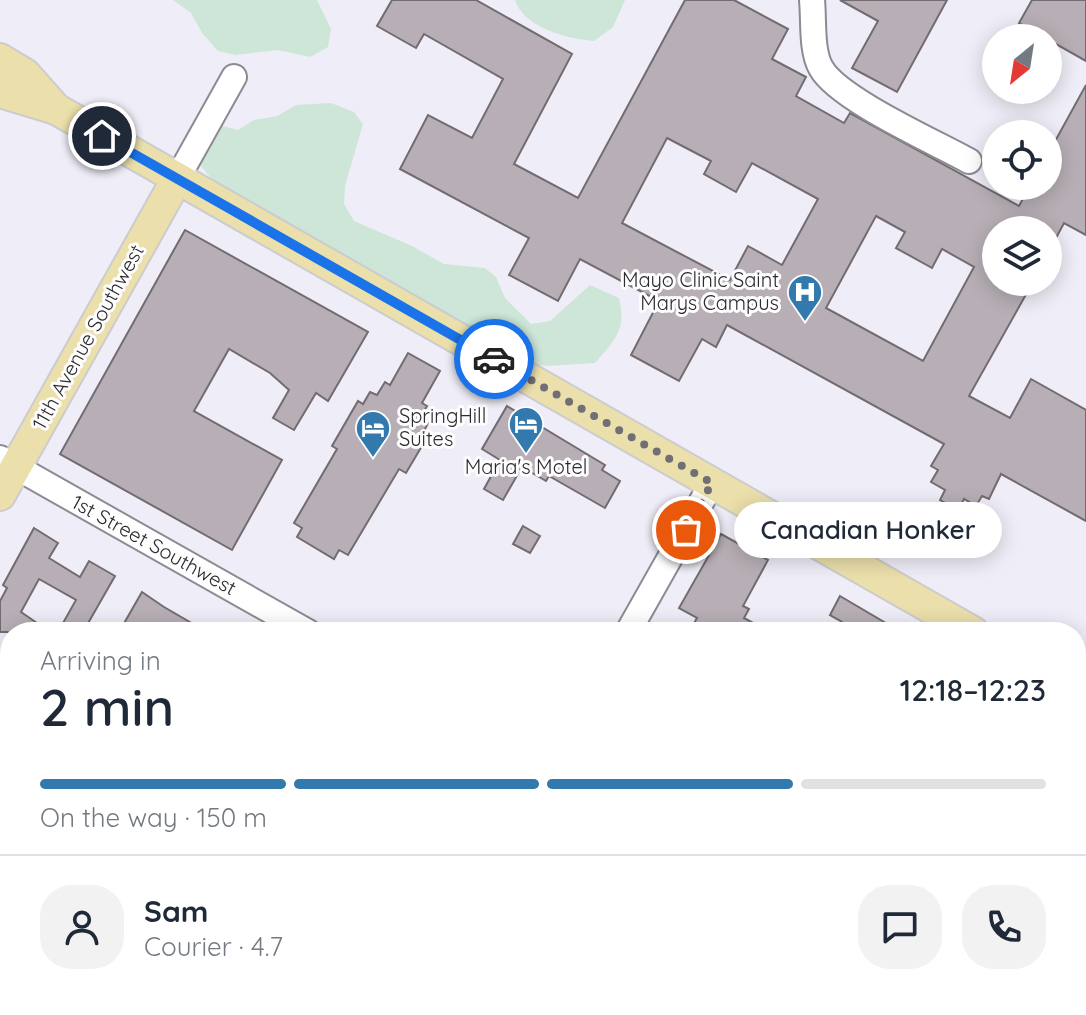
<!DOCTYPE html>
<meta charset="utf-8">
<style>
:root{--surface:#fff;--page:#f2f2f3;--text:#1f2937;--muted:#747a83;--line:#e0e1e3;--accent:#3279ad}
body{margin:0;font-family:Quicksand,sans-serif;background:var(--page);color:var(--text);height:100vh;display:flex;flex-direction:column;font-size:30px;white-space:nowrap}
*{box-sizing:border-box;margin:0}
p{font-size:26px;color:var(--muted)}
.icon{flex:none;width:44px;height:44px;fill:none;stroke:currentColor;stroke-width:2;stroke-linecap:round;stroke-linejoin:round}
.map{position:relative;flex:1;overflow:hidden}
.details{position:absolute;left:0px;top:622px;width:1086px;height:394px;display:flex;flex-direction:column;background:var(--surface);border-radius:32px 32px 0 0;box-shadow:0 4px 20px #0003}
.details>*{flex:none}
.needle{width:52px;rotate:210deg}
.tools{position:absolute;left:982px;top:24px;display:grid;gap:16px}
.tools a{display:grid;place-items:center;width:80px;height:80px;border-radius:50%;background:var(--surface);box-shadow:0 4px 20px #0003;font-size:40px}
.pin{position:absolute;display:grid;place-items:center;width:68px;height:68px;color:#fff;margin:-34px;border:4px solid #fff;border-radius:50%;box-shadow:0 2px 8px #0007}
.courier{position:absolute;display:grid;place-items:center;width:80px;height:80px;margin:-40px;border:6px solid #1a73e8;border-radius:50%;background:#fff;color:#222;box-shadow:0 2px 10px #0007}
.bubble{position:absolute;height:56px;border-radius:28px;background:var(--surface);box-shadow:0 4px 20px #0003;font-size:26px;font-weight:600;line-height:56px;text-align:center}
.headline em{font-style:normal;font-weight:600}
.headline div{display:flex;flex-direction:column-reverse}
.headline{display:flex;align-items:center;justify-content:space-between;height:136px;padding:0 40px}
h1{font-size:52px;font-weight:600;line-height:60px}
.bar{display:grid;grid-template-columns:repeat(4,1fr);gap:12px 8px;align-content:center;height:96px;padding:0 40px}
.bar i{height:10px;border-radius:6px;background:var(--line)}
.bar .selected{background:var(--accent)}
.bar p{grid-column:span 4}
.line{display:flex;align-items:center;gap:20px;padding:0 40px;border-top:2px solid var(--line)}
.line div{flex:1}
.round{display:grid;place-items:center;flex:none;width:84px;height:84px;border-radius:32px;background:var(--page)}
.map>svg:first-child{display:block}
.green{fill:#cde6d8}
.building{fill:#b7afb5;stroke:#726b70;stroke-width:2;fill-rule:evenodd}
.lines{fill:none;stroke-linecap:round;stroke-linejoin:round}
.minor-casing{stroke:#8c8b93;stroke-width:28}
.major-casing{stroke:#cccccd;stroke-width:34}
.minor{stroke:#fff;stroke-width:24}
.major{stroke:#ebdfab;stroke-width:30}
.done{stroke:#706f75;stroke-width:8;stroke-dasharray:0 14.4}
.route{stroke:#1a73e8;stroke-width:10}
.labels{text-anchor:middle;stroke-width:6;stroke-linejoin:round;paint-order:stroke}
.poi-label{font-size:20px;fill:#2b2b2f;stroke:#fdfdfe;text-anchor:end}
.street-label{font-size:20px;fill:#2b2b2f;stroke:#fdfdfe}
</style>
<div class="map">
<svg width="1086" height="1015" viewBox="0 0 1086 1015">
<rect width="100%" height="100%" fill="#efeef8"/>
<g class="green">
<polygon points="173,0 317,0 331,29 328,47 310,57 278,50 236,55 218,51 202,33 191,13"/>
<path d="M515 0H625L613 27 594 41C568 39 524 28 515 0Z"/>
<path d="M331 103 354 112 363 124 345 186 344 204 354 221 412 246 444 264 485 268 496 277 505 298 531 324 550 321 590 285 619 298C627 329 615 340 595 363L549 366 517 363 308 270 265 241 188 151V133C204 119 218 125 238 130L254 120 277 116 296 105Z"/>
</g>
<g class="building">
<path d="M392 0H476L572 54 514 164 578 198 685 0H734L788 29 772 59 806 77 796 96 844 123 850 113 1019 206 1030 186H1048V154L1086 85V235L1064 223 1048 253V230H996V282H1033L969 396 1010 418 1031 379 1086 410V521L1001 474 989 499 982 496 976 506 964 499 958 510 940 500 945 490 931 482 938 470 931 466 944 444 727 325 716 347 702 339 679 381 631 355 659 301 580 259 558 301 509 275 529 238 400 169 428 115 472 138 503 79 424 34 416 48 377 26ZM667 138 711 161 704 174 736 192 752 163 818 199 782 265 748 246 730 280 622 223ZM876 216 905 232 896 248 932 268 942 249 974 267 923 361 826 308Z"/>
<polygon points="840,0 947,0 897,92 852,68 878,21"/>
<polygon points="1032,0 1086,0 1086,61 1019,23"/>
<polygon points="185,230 368,332 328,401 316,393 294,430 273,418 289,390 270,373 229,349 194,411 282,460 232,550 60,454"/>
<polygon points="408,353 440,371 422,403 427,406 420,418 428,423 424,431 429,434 406,473 399,469 348,555 339,550 334,559 297,537 302,528 294,523 337,449 332,446 358,401 363,404 370,392 377,395 385,382 390,385"/>
<polygon points="507,406 605,465 602,470 620,481 605,508 549,476 546,481 522,467 503,500 484,489 500,460 482,449"/>
<polygon points="523,526 540,536 530,553 513,544"/>
<polygon points="34,528 58,543 49,558 80,577 89,561 115,576 83,632 58,632 76,600 39,579 21,612 50,632 0,632 0,601 7,588 3,585"/>
<polygon points="721,534 768,560 743,606 749,609 744,618 770,632 689,632 697,618 679,608"/>
<polygon points="142,592 164,607 207,632 119,632"/>
<polygon points="840,596 901,632 837,632 842,622 830,615"/>
</g>
<g class="lines">
<g class="minor-casing">
<g id="minor">
<path d="M812 0C814 20 811 51 821 68 838 99 935 142 969 161"/>
<polyline points="177,179 234,77"/>
<polyline points="0,458 308,632"/>
<polyline points="628,632 712,483"/>
<polyline points="0,820 10,825"/>
<polyline points="1076,896 1086,878"/>
<polyline points="326,1006 341,1015"/>
<polyline points="962,1006 977,1015"/>
<polyline points="417,1015 422,1006"/>
<polyline points="1011,1015 1015,1006"/>
</g>
</g>
<g class="major-casing">
<g id="major">
<polyline points="0,59 25,74 56,109"/>
<polyline points="0,92 56,109 973,632"/>
<polyline points="0,495 177,179"/>
<polyline points="1076,690 1086,696"/>
</g>
</g>
<use href="#minor" class="minor"/>
<use href="#major" class="major"/>
</g>
<g class="lines">
<polyline class="done" points="494,359 712,483 686,530"/>
<polyline class="route" points="102,136 494,359"/>
</g>
<defs>
<g id="hospital-pin" transform="scale(1.8)"><path d="M0 17L-7.5 6A9.5 9.5 0 1 1 7.5 6Z" fill="#3279ad" stroke="#fdfdfe"/><path d="M-5-5h3v3.5h4V-5h3V5h-3V1.5h-4V5h-3Z" fill="#fff"/></g>
<g id="hotel-pin" transform="scale(1.8)"><path d="M0 17L-7.5 6A9.5 9.5 0 1 1 7.5 6Z" fill="#3279ad" stroke="#fdfdfe"/><path d="M-6-4.5h1.5V1H6V5H4.5V3h-9V5H-6ZM-4 0a1.8 1.8 0 1 1 3.6 0ZM.5 0V-2.5h3Q6-2.5 6 0Z" fill="#fff"/></g>
</defs>
<g fill-rule="evenodd">
<use href="#hospital-pin" x="805" y="292"/>
<use href="#hotel-pin" x="526" y="424"/>
<use href="#hotel-pin" x="373" y="428"/>
</g>
<g class="labels">
<g class="poi-label">
<text x="779" y="287">Mayo Clinic Saint<tspan x="779" dy="23">Marys Campus</tspan></text>
<text x="399" y="423" text-anchor="start">SpringHill<tspan x="399" dy="23">Suites</tspan></text>
<text x="526" y="474" text-anchor="middle">Maria's Motel</text>
</g>
<g class="street-label">
<text transform="translate(88 337) rotate(-61)" y="7">11th Avenue Southwest</text>
<text transform="translate(154 545) rotate(29)" y="7">1st Street Southwest</text>
</g>
</g>
</svg>
<div class="tools">
<a><svg class="needle" viewBox="-14 -14 28 28"><path d="M0-13l5 13h-10z" fill="#e53935"/><path d="M0 13l5-13h-10z" fill="#747a83"/></svg></a>
<a><svg class="icon" aria-label="locate" viewBox="0 0 24 24"><circle cx="12" cy="12" r="6"/><path d="M12 2v4M12 18v4M2 12h4M18 12h4"/></svg></a>
<a><svg class="icon" aria-label="layers" viewBox="0 0 24 24"><path d="M12 4l9 5-9 5-9-5zM3 14l9 5 9-5"/></svg></a>
</div>
<div class="pin" style="left:686px;top:530px;background:#ea580c"><svg class="icon" aria-label="bag" viewBox="0 0 24 24"><path d="M5 8h14l-1 12H6zM9 8a3 3 0 0 1 6 0"/></svg></div>
<div class="pin" style="left:102px;top:136px;background:#1f2937"><svg class="icon" aria-label="home" viewBox="0 0 24 24"><path d="M3 11l9-7 9 7M6 9v11h12V9"/></svg></div>
<div class="courier" style="left:494px;top:359px"><svg class="icon" aria-label="car" viewBox="0 0 24 24"><path d="M5 17H2v-5l4-1 3-4h7l3 4 3 1v5h-3M9 17h6M6 11h13"/><circle cx="7" cy="17" r="2"/><circle cx="17" cy="17" r="2"/></svg></div>
<div class="bubble" style="left:734px;top:502px;width:268px">Canadian Honker</div>
<section class="details">
<div class="headline"><div><h1>2 min</h1><p>Arriving in</p></div><em>12:18–12:23</em></div>
<div class="bar"><i class="selected"></i><i class="selected"></i><i class="selected"></i><i></i><p>On the way · 150 m</p></div>
<div class="line" style="height:144px"><a class="round"><svg class="icon" aria-label="person" viewBox="0 0 24 24"><circle cx="12" cy="8" r="4"/><path d="M4 21q1-7 8-7t8 7"/></svg></a><div><b>Sam</b><p>Courier · 4.7</p></div><a class="round"><svg class="icon" aria-label="chat" viewBox="0 0 24 24"><path d="M4 5h16v11H9l-5 4z"/></svg></a><a class="round"><svg class="icon" aria-label="phone" viewBox="0 0 24 24"><path d="M5 4h4l2 5-3 2q2 4 5 5l2-3 5 2v4C11 20 4 13 5 4z"/></svg></a></div>
</section>
</div>
